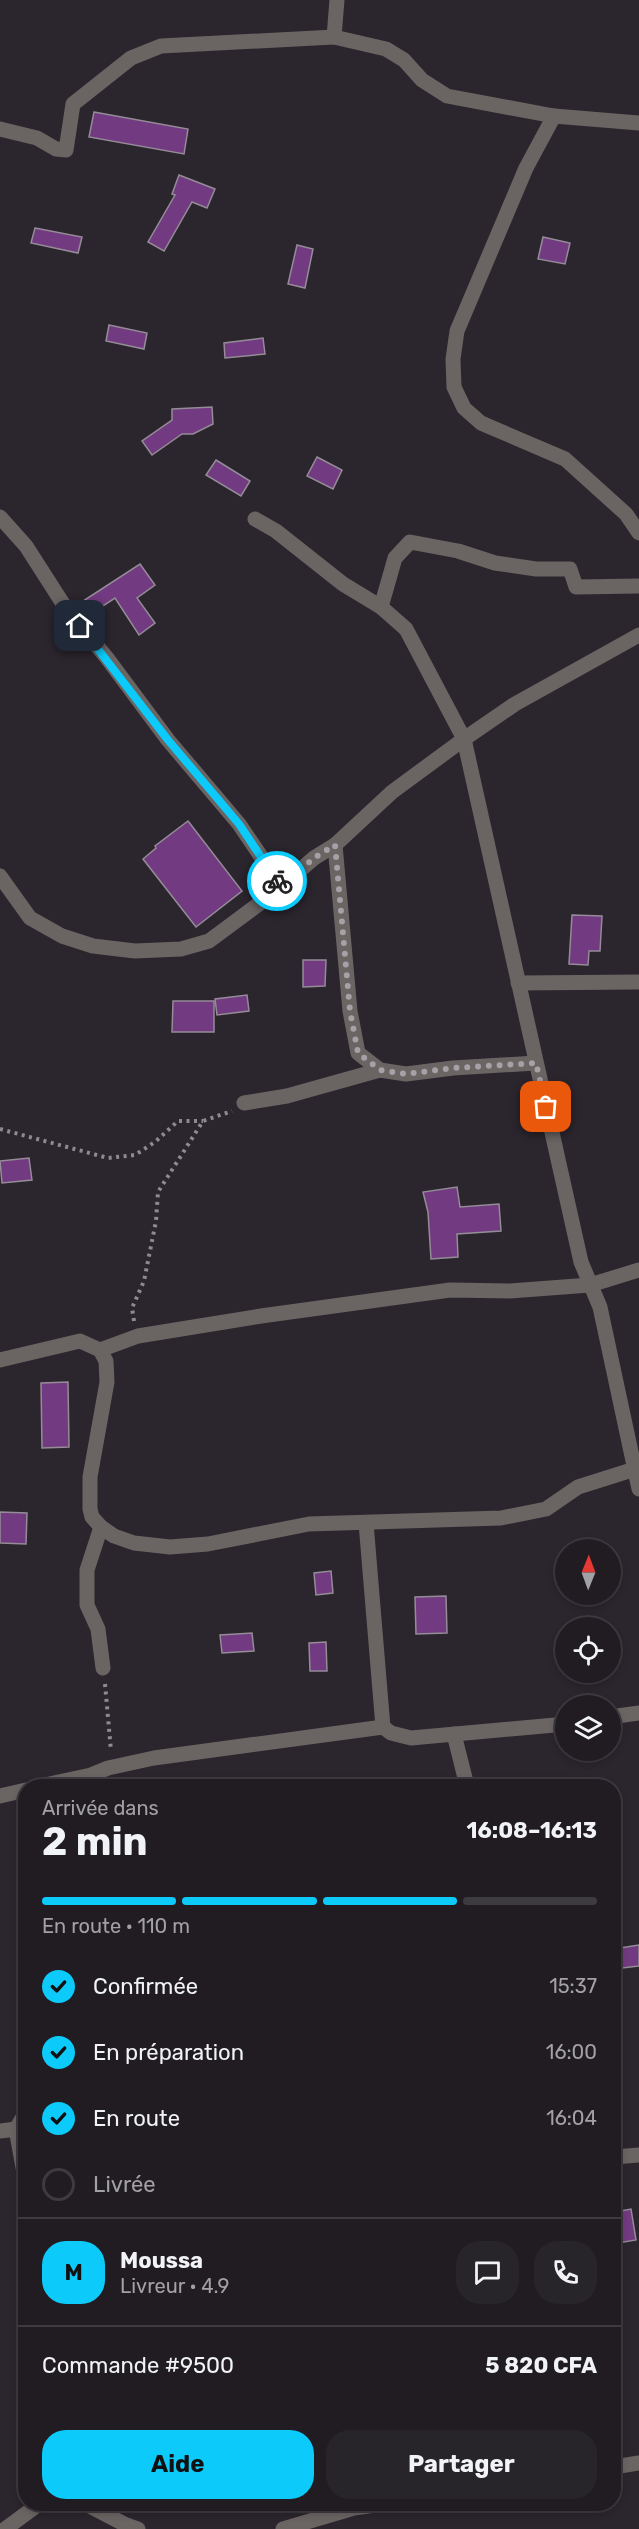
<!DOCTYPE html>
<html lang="fr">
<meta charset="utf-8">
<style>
:root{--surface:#201c22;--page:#28252a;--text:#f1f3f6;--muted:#a2a1a5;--line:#3d3a40;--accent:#0ccafa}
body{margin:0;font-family:Rubik,sans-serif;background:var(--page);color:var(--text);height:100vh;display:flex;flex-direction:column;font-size:22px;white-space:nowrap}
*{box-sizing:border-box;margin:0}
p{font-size:20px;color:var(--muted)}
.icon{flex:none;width:33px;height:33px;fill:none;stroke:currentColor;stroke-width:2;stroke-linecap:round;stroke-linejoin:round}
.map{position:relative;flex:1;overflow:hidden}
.drawer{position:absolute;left:18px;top:1779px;width:603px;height:732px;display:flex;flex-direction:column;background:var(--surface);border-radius:24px;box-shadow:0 3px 9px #0003,0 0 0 2px var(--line)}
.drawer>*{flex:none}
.needle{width:39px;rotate:1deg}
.tools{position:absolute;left:555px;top:1539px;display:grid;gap:12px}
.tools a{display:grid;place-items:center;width:66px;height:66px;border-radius:50%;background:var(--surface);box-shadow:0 3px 9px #0003,0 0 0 2px var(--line);font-size:30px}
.pin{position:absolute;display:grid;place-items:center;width:51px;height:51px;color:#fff;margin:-26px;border-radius:12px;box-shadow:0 3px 9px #0006}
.courier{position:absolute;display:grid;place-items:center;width:60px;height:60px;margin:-30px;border:4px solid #0ccafa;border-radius:50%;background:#fff;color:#222;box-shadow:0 2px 8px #0007}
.head em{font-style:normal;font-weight:700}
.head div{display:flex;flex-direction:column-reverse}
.head{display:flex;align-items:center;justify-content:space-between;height:102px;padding:0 24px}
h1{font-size:39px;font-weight:700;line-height:45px}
.bar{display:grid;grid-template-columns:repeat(4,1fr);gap:9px 6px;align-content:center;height:72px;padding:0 24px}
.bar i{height:8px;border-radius:4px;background:var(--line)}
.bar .selected{background:var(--accent)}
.bar p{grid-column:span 4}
.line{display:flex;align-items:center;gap:15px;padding:0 24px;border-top:2px solid var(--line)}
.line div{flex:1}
.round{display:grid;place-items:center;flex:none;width:63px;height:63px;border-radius:24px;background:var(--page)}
ol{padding:0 24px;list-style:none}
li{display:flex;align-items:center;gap:18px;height:66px}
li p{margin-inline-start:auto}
li .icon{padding:6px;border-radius:50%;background:var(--accent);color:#111;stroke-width:4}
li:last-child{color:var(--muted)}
li i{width:33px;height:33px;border:3px solid var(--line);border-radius:50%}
.action{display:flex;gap:12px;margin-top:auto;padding:12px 24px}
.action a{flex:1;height:69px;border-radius:24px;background:var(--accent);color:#111;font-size:24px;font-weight:700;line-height:69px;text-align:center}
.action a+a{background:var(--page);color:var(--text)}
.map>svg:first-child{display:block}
.building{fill:#723a80;stroke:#948c96;stroke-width:1.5}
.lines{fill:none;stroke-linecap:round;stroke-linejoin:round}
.path{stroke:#8f8990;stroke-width:4;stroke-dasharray:3 4.5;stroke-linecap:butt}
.minor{stroke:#6a6463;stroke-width:15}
.done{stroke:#a6a0a7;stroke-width:6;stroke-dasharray:0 10.8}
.route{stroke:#0ccafa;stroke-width:8}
</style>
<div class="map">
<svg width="639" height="2529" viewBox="0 0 639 2529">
<rect width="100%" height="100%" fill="#2b252d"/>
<g class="building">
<polygon points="94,112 188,129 184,154 89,137"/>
<polygon points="179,175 215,189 207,208 192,202 164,251 148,242 175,195 172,194"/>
<polygon points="35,228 82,237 78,253 31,243"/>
<polygon points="543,237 570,243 565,264 538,259"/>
<polygon points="297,245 313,249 305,288 288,284"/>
<polygon points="109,325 147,333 144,349 106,341"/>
<polygon points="263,338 265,354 225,358 224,343"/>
<polygon points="212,407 213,424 193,434 182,434 152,455 142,441 172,420 172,409"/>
<polygon points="317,457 342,470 333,489 307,476"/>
<polygon points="216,460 250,481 241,496 206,475"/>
<polygon points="140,564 155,585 137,598 155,623 139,635 115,598 86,617 77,605"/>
<polygon points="188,821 242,891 196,927 143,859 156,848 155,846"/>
<polygon points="572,915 602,916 600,951 589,951 588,965 569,964"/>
<polygon points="303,960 326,960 325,986 303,987"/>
<polygon points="247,995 249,1011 217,1015 215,999"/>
<polygon points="173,1001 214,1001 214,1032 172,1032"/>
<polygon points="29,1158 32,1180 2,1183 0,1161"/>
<polygon points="457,1187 460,1207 499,1204 501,1231 457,1234 458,1257 431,1259 428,1212 423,1192"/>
<polygon points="68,1382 69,1447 42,1448 41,1383"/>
<polygon points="0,1512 27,1513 26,1544 0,1543"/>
<polygon points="331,1571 333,1593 316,1595 314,1573"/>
<polygon points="446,1596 447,1633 416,1634 415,1597"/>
<polygon points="252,1633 254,1651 222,1653 220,1635"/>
<polygon points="326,1642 327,1671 310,1671 309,1643"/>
<polygon points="639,1945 639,1966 614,1969 614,1949"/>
<polygon points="631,2209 636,2240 618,2243 614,2212"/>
</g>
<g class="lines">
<g class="path">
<polyline points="0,1129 108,1158 135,1155 155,1142 178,1121 203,1121"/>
<polyline points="134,1321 132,1308 144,1281 156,1221 158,1192 203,1121 232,1111"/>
<polyline points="105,1684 111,1751"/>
</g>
<g class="minor">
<polyline points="334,37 386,49 404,60 422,80 447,96 554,116"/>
<polyline points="639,123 554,116 526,168 457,331 453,359 454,387 464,408 481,423 565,459 626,514 639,533"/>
<polyline points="0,129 37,138 56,149 66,150 73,104 131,58 161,46 334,37 337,0"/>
<polyline points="0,517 26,546 67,610 107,658 168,740 239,824 281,886"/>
<polyline points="255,519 276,531 343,584 381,607"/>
<polyline points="639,586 576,587 570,569 536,569 495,563 458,551 410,542 395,558 381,607 406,629 464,739 581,1262 600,1307 639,1489"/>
<polyline points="335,845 350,1011 358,1053 380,1070 406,1074 453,1068 536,1063"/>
<polyline points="0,876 30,918 62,936 93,946 135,951 181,949 209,941 275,892 314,858 335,845 392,792 464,739 515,704 639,635"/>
<polyline points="518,983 639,982"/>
<polyline points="244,1103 287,1096 380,1070"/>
<polyline points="100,1350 138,1336 261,1316 450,1290 510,1291 590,1285 639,1270"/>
<polyline points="0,1360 80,1341 100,1350 106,1361 107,1382 90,1477 90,1509 92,1517 101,1527 114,1536 134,1543 170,1547 208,1544 309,1524 501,1518 546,1509 578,1487 635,1469"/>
<polyline points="366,1523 383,1727"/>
<polyline points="101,1527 87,1570 87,1605 98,1629 103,1668"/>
<polyline points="610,1717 639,1713"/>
<polyline points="454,1734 467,1786"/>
<polyline points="40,1786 91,1775 108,1768 154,1758 383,1727 391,1733 411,1738 566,1724"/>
<polyline points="0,1796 26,1790"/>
<polyline points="16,2129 26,2112"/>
<polyline points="0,2131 16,2129 26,2184"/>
<polyline points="614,2157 639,2155"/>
<polyline points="614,2467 639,2463"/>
<polyline points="86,2504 124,2524 138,2529"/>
<polyline points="5,2529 39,2504"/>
<polyline points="283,2529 354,2508 383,2504"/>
</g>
</g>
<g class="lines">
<polyline class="done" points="277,881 281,886 314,858 335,845 350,1011 358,1053 380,1070 406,1074 453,1068 536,1063 546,1107"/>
<polyline class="route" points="80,626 168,740 239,824 277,881"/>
</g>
</svg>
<div class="tools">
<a><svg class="needle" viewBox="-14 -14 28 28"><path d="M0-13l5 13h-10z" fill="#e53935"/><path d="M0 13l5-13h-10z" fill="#a2a1a5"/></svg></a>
<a><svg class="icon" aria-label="locate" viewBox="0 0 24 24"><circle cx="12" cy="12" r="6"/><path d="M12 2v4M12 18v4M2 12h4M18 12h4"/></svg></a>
<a><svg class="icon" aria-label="layers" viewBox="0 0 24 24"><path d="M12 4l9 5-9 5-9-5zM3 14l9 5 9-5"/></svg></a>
</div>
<div class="pin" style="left:546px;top:1107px;background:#ea580c"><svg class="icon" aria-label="bag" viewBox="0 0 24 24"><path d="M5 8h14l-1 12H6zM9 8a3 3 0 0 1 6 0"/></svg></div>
<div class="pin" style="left:80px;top:626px;background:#1f2937"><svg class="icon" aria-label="home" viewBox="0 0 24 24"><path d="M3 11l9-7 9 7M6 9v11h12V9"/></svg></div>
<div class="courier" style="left:277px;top:881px"><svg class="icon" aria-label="bike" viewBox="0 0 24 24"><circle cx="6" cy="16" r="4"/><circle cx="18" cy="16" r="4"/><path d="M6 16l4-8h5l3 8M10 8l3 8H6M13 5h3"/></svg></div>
<section class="drawer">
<div class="head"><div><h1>2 min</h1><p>Arrivée dans</p></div><em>16:08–16:13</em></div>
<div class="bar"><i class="selected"></i><i class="selected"></i><i class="selected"></i><i></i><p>En route · 110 m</p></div>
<ol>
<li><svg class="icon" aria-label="check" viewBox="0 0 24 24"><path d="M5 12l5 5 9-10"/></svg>Confirmée<p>15:37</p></li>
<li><svg class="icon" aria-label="check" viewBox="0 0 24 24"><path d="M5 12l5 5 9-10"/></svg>En préparation<p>16:00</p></li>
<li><svg class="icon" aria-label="check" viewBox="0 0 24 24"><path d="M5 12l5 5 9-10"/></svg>En route<p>16:04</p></li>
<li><i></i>Livrée</li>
</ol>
<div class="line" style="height:108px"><b class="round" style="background:var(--accent);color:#111">M</b><div><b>Moussa</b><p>Livreur · 4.9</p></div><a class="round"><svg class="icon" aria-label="chat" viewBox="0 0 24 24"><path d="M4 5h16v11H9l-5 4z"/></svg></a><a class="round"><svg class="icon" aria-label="phone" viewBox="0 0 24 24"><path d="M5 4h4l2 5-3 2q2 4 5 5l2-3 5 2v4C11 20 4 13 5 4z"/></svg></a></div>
<div class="line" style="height:78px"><div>Commande #9500</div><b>5 820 CFA</b></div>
<div class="action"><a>Aide</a><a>Partager</a></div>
</section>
</div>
